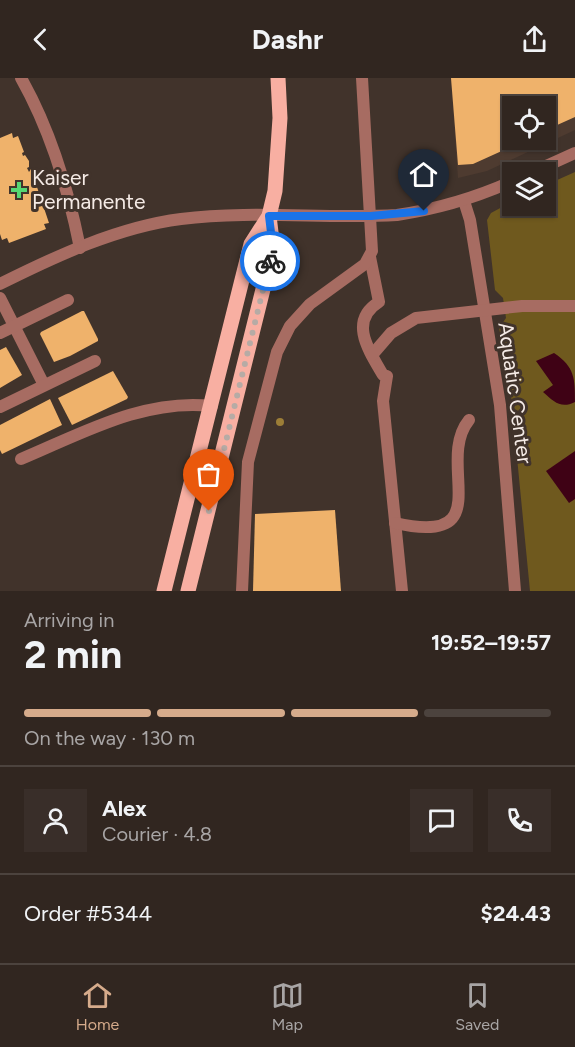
<!DOCTYPE html>
<meta charset="utf-8">
<style>
:root{--surface:#312620;--page:#392e29;--text:#f1f3f6;--muted:#a8a5a5;--line:#4c433e;--accent:#d6ab8b}
body{margin:0;font-family:Figtree,sans-serif;background:var(--page);color:var(--text);height:100vh;display:flex;flex-direction:column;font-size:22px;white-space:nowrap}
*{box-sizing:border-box;margin:0}
p{font-size:20px;color:var(--muted)}
.icon{flex:none;width:33px;height:33px;fill:none;stroke:currentColor;stroke-width:2;stroke-linecap:round;stroke-linejoin:round}
.map{position:relative;height:513px;overflow:hidden}
.sheet{display:flex;flex-direction:column;background:var(--surface);flex:1}
.sheet>*{flex:none}
.buttons{position:absolute;left:502px;top:18px;display:grid;gap:12px}
.buttons a{display:grid;place-items:center;width:54px;height:54px;border-radius:0px;background:var(--surface);box-shadow:0 2px 4px #0004,0 0 0 2px var(--line);font-size:30px}
.pin{position:absolute;display:grid;place-items:center;width:51px;height:51px;color:#fff;margin:-62px -26px;border-radius:50% 50% 50% 0;rotate:-45deg;box-shadow:0 0 6px #0007}
.pin .icon{rotate:45deg}
.courier{position:absolute;display:grid;place-items:center;width:60px;height:60px;margin:-30px;border:4px solid #1a73e8;border-radius:50%;background:#fff;color:#222;box-shadow:0 2px 8px #0007}
.overview em{font-style:normal;font-weight:700}
.overview div{display:flex;flex-direction:column-reverse}
.overview{display:flex;align-items:center;justify-content:space-between;height:102px;padding:0 24px}
h1{font-size:39px;font-weight:700;line-height:45px}
.bar{display:grid;grid-template-columns:repeat(4,1fr);gap:9px 6px;align-content:center;height:72px;padding:0 24px}
.bar i{height:8px;border-radius:4px;background:var(--line)}
.bar .active{background:var(--accent)}
.bar p{grid-column:span 4}
.line{display:flex;align-items:center;gap:15px;padding:0 24px;border-top:2px solid var(--line)}
.line div{flex:1}
.round{display:grid;place-items:center;flex:none;width:63px;height:63px;border-radius:0px;background:var(--page)}
header{display:flex;justify-content:space-between;align-items:center;height:78px;padding:0 24px;background:var(--surface);font-size:27px;font-weight:700}
.tabs{display:flex;justify-content:space-around;align-items:center;height:84px;border-top:2px solid var(--line);background:var(--surface);font-size:16px;color:var(--muted)}
.tabs a{display:grid;justify-items:center;gap:3px}
.tabs .active{color:var(--accent)}
.map>svg:first-child{display:block}
.built{fill:#4e3b30;fill-rule:evenodd}
.green{fill:#6f591e}
.water{fill:#3f0215}
.building{fill:#efb26b}
.lines{fill:none;stroke-linecap:round;stroke-linejoin:round}
.minor{stroke:#a76c62;stroke-width:12}
.major{stroke:#f8afa2;stroke-width:15}
.tree{fill:#9c7e37}
.done{stroke:#b6aba5;stroke-width:6;stroke-dasharray:0 10.8}
.route{stroke:#1a73e8;stroke-width:8}
.poi-dot{fill:#55d672;stroke:#41332b;stroke-width:2}
.labels{text-anchor:middle;stroke-width:6;stroke-linejoin:round;paint-order:stroke}
.poi-label{font-size:21px;fill:#f5ebe6;stroke:#41332b;text-anchor:start}
.street-label{font-size:21px;fill:#f5ebe6;stroke:#41332b}
</style>
<header><svg class="icon" aria-label="back" viewBox="0 0 24 24"><path d="M15 5l-7 7 7 7"/></svg>Dashr<svg class="icon" aria-label="share" viewBox="0 0 24 24"><path d="M12 15V3M7 8l5-5 5 5M5 13v7h14v-7"/></svg></header>
<div class="map">
<svg width="575" height="513" viewBox="0 0 575 513">
<rect width="100%" height="100%" fill="#41332b"/>
<path class="built" d="M451 0H575V52L487 93 458 100ZM513 28H546V62H513Z"/>
<polygon class="green" points="575,94 575,513 530,513 509,297 499,250 506,240 503,220 495,212 487,142 491,135 513,123 513,128 546,128 546,107"/>
<g class="water">
<path d="M554 275C575 289 575 301 575 324 561 331 554 324 543 314L553 307 536 283Z"/>
<polygon points="575,373 575,421 569,425 546,393"/>
</g>
<g class="building">
<polygon points="451,0 575,0 575,39 546,52 546,28 513,28 513,62 526,62 473,86 458,87"/>
<polygon points="12,55 13,60 18,58 24,74 22,75 23,78 25,77 29,83 29,89 27,90 29,94 31,91 49,145 44,146 46,151 9,165 7,160 2,162 0,156 0,60"/>
<polygon points="82,233 84,233 98,261 98,263 70,278 54,284 40,256 41,254"/>
<polygon points="6,269 22,297 0,310 0,272"/>
<polygon points="113,293 128,319 127,321 72,347 58,320"/>
<polygon points="50,321 62,347 2,376 0,372 0,347"/>
<polygon points="335,432 341,513 253,513 255,436"/>
</g>
<g class="lines">
<g class="minor">
<path d="M21 0C51 53 68 110 80 170"/>
<polyline points="533,94 575,75"/>
<polyline points="464,123 470,142 500,327 515,513"/>
<path d="M370 179 379 224C348 243 369 273 383 297L387 298 383 323 402 513"/>
<path d="M0 206C56 178 118 149 181 141 252 132 325 141 397 137 438 131 475 120 513 103"/>
<polyline points="0,220 44,307"/>
<polyline points="0,255 68,222"/>
<polyline points="372,277 391,255 416,240 522,228 575,228"/>
<polyline points="0,329 95,283"/>
<path d="M21 381C81 356 144 320 212 328"/>
<path d="M395 445C501 469 434 385 469 342"/>
<polyline points="242,513 248,384 277,274 290,248 310,226 365,186 372,173 362,0"/>
</g>
<g class="major">
<polyline points="164,513 251,166 269,138 275,113 280,40 278,0"/>
<polyline points="188,513 273,171 269,138"/>
</g>
</g>
<circle class="tree" cx="280" cy="344" r="4"/>
<g class="lines">
<polyline class="done" points="209,433 270,183"/>
<polyline class="route" points="270,183 273,171 269,138 371,138 424,133"/>
</g>
<path class="poi-dot" d="M16 103h6v6h6v6h-6v6h-6v-6h-6v-6h6z"/>
<g class="labels">
<g class="poi-label">
<text x="32" y="107">Kaiser<tspan x="32" dy="24">Permanente</tspan></text>
</g>
<g class="street-label">
<text transform="translate(515 315) rotate(82)" y="7">Aquatic Center</text>
</g>
</g>
</svg>
<div class="buttons">
<a><svg class="icon" aria-label="locate" viewBox="0 0 24 24"><circle cx="12" cy="12" r="6"/><path d="M12 2v4M12 18v4M2 12h4M18 12h4"/></svg></a>
<a><svg class="icon" aria-label="layers" viewBox="0 0 24 24"><path d="M12 4l9 5-9 5-9-5zM3 14l9 5 9-5"/></svg></a>
</div>
<div class="pin" style="left:209px;top:433px;background:#ea580c"><svg class="icon" aria-label="bag" viewBox="0 0 24 24"><path d="M5 8h14l-1 12H6zM9 8a3 3 0 0 1 6 0"/></svg></div>
<div class="pin" style="left:424px;top:133px;background:#1f2937"><svg class="icon" aria-label="home" viewBox="0 0 24 24"><path d="M3 11l9-7 9 7M6 9v11h12V9"/></svg></div>
<div class="courier" style="left:270px;top:183px"><svg class="icon" aria-label="bike" viewBox="0 0 24 24"><circle cx="6" cy="16" r="4"/><circle cx="18" cy="16" r="4"/><path d="M6 16l4-8h5l3 8M10 8l3 8H6M13 5h3"/></svg></div>
</div>
<section class="sheet">
<div class="overview"><div><h1>2 min</h1><p>Arriving in</p></div><em>19:52–19:57</em></div>
<div class="bar"><i class="active"></i><i class="active"></i><i class="active"></i><i></i><p>On the way · 130 m</p></div>
<div class="line" style="height:108px"><a class="round"><svg class="icon" aria-label="person" viewBox="0 0 24 24"><circle cx="12" cy="8" r="4"/><path d="M4 21q1-7 8-7t8 7"/></svg></a><div><b>Alex</b><p>Courier · 4.8</p></div><a class="round"><svg class="icon" aria-label="chat" viewBox="0 0 24 24"><path d="M4 5h16v11H9l-5 4z"/></svg></a><a class="round"><svg class="icon" aria-label="phone" viewBox="0 0 24 24"><path d="M5 4h4l2 5-3 2q2 4 5 5l2-3 5 2v4C11 20 4 13 5 4z"/></svg></a></div>
<div class="line" style="height:78px"><div>Order #5344</div><b>$24.43</b></div>
</section>
<nav class="tabs">
<a class="active"><svg class="icon" aria-label="home" viewBox="0 0 24 24"><path d="M3 11l9-7 9 7M6 9v11h12V9"/></svg>Home</a>
<a><svg class="icon" aria-label="map" viewBox="0 0 24 24"><path d="M3 6l6-2 6 2 6-2v14l-6 2-6-2-6 2zM9 4v14M15 6v14"/></svg>Map</a>
<a><svg class="icon" aria-label="saved" viewBox="0 0 24 24"><path d="M7 4h10v16l-5-4-5 4z"/></svg>Saved</a>
</nav>
